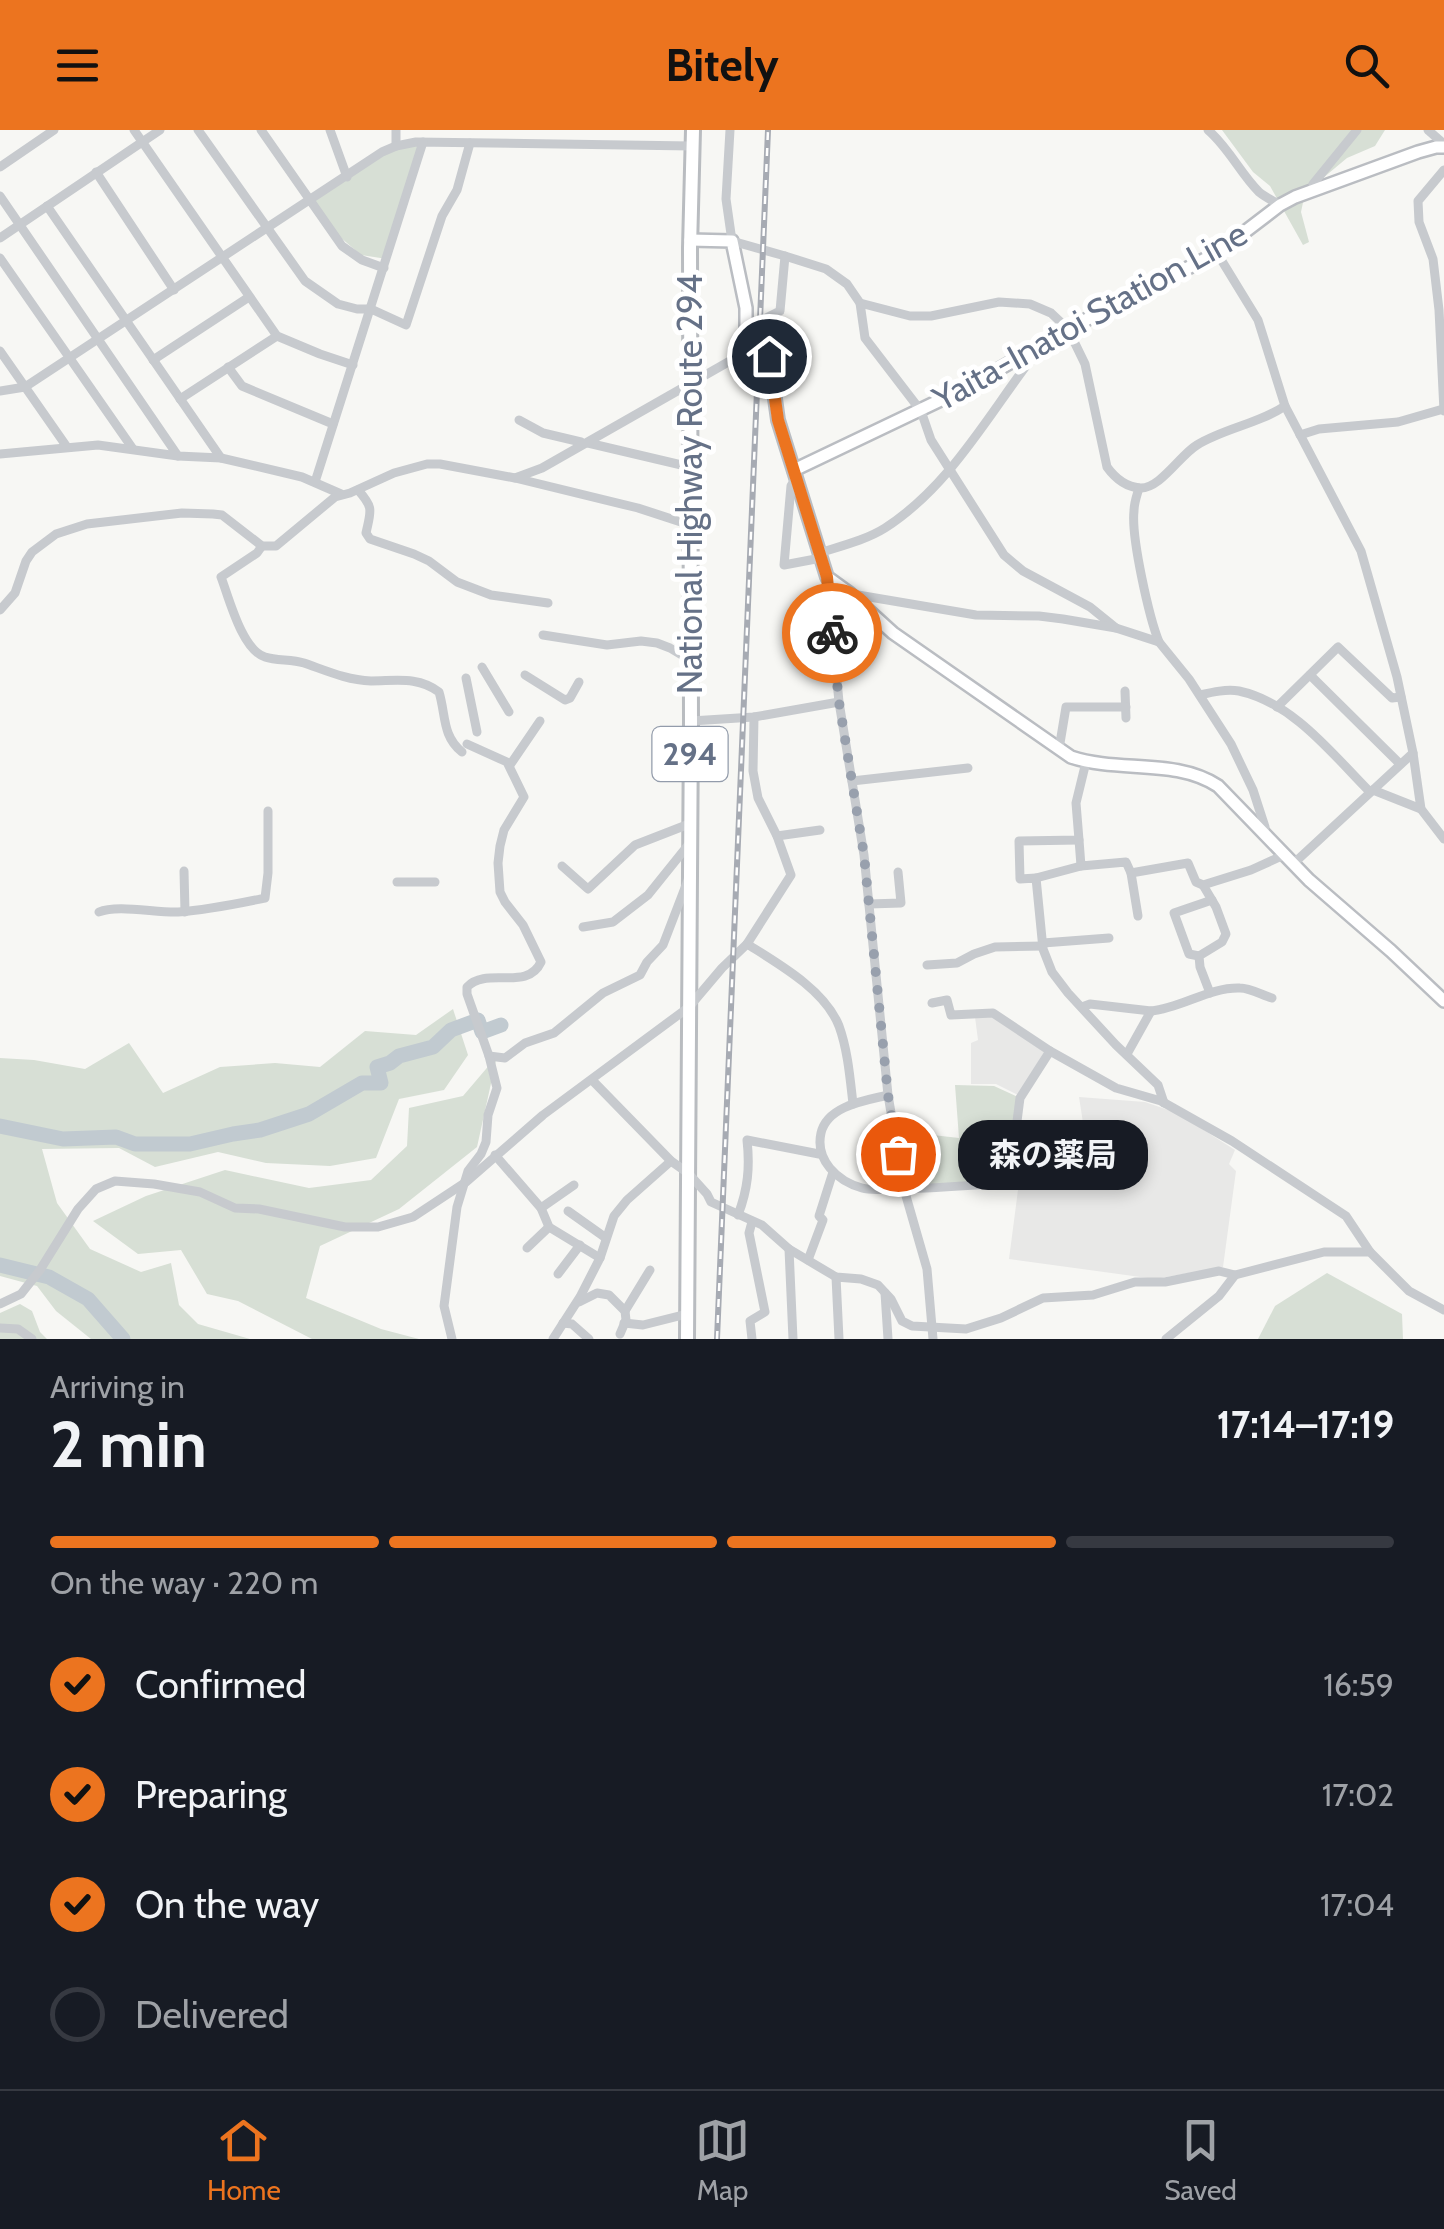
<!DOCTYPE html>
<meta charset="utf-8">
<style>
:root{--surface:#171b24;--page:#20242c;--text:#f1f3f6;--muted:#9ea1a6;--line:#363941;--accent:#ec741f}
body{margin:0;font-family:Cabin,"Noto Sans JP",sans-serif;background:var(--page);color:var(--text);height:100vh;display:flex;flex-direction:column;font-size:38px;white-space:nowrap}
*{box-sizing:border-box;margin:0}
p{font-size:32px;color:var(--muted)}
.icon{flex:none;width:55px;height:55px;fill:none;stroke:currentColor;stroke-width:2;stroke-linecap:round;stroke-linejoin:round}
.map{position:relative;height:1209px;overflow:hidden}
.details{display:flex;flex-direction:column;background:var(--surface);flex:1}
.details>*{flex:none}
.pin{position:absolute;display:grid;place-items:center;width:85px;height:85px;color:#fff;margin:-42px;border:5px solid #fff;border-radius:50%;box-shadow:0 2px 10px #0007}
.courier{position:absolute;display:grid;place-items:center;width:100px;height:100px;margin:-50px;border:8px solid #ec741f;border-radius:50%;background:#fff;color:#222;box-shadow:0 2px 12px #0007}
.bubble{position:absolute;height:70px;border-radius:30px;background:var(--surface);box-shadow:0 5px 15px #0003;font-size:32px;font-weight:700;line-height:70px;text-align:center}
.head em{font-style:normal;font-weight:700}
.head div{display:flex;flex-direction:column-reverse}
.head{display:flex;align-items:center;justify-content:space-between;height:170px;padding:0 50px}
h1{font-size:65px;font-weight:700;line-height:75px}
.bar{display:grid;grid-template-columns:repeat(4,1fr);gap:15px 10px;align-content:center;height:120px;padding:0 50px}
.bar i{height:12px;border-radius:8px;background:var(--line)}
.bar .current{background:var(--accent)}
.bar p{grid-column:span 4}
ol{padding:0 50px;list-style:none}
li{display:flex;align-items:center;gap:30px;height:110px}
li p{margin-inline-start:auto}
li .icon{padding:10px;border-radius:50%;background:var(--accent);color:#111;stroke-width:4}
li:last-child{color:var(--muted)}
li i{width:55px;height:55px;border:5px solid var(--line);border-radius:50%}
header{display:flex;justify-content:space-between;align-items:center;height:130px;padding:0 50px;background:var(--accent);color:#111;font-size:45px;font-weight:700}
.tab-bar{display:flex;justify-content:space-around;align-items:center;height:140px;border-top:2px solid var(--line);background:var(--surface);font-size:28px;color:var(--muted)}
.tab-bar a{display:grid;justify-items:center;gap:5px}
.tab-bar .current{color:var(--accent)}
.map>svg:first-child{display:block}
.built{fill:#e8e8e7}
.green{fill:#d7dfd5}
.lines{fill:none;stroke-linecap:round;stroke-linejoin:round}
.river{stroke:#c1cad0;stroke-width:15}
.major-casing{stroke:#babdc2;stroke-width:16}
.highway-casing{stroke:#b9bcc0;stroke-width:18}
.minor{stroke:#c7cace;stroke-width:9}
.major{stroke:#fff;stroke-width:11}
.highway{stroke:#fff;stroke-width:12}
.rail-casing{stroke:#a7abb3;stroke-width:6}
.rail{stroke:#fff;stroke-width:2.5;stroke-dasharray:8;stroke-linecap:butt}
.done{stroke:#98a0ad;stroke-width:10;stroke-dasharray:0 18}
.route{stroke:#ec741f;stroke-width:12}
.labels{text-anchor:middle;stroke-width:10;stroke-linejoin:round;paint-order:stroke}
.shield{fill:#fff;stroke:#939cab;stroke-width:2.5}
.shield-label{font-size:32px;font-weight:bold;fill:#657187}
.street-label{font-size:35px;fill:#657187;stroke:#fff}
</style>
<header><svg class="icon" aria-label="menu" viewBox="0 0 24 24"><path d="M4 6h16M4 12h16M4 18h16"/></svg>Bitely<svg class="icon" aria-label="search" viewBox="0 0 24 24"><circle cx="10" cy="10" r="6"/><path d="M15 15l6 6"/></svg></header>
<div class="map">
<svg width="1444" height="1209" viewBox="0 0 1444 1209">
<rect width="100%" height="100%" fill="#f7f7f4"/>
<g class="built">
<polygon points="992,886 1044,922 1018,965 996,954 971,954 971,913 978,910 975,887"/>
<polygon points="1079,967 1145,972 1177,983 1235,1020 1229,1034 1236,1041 1223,1137 1155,1149 1009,1129 1021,1037 1086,1012"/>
</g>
<g class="green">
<polygon points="1222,0 1385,0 1375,16 1347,28 1305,63 1301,82 1309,112 1303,115 1270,56 1253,42"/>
<polygon points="423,12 387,129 361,125 340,107 310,72 382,22"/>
<polygon points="453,879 468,925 444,960 399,969 376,1028 330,1036 266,1033 218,1022 155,1037 119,1018 42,1019 57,1073 90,1119 141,1142 171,1133 179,1175 198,1194 250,1209 91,1209 56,1181 37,1156 0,1146 0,928 34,930 85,939 129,913 163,963 220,937 275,933 320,937 365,901 416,905"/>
<polygon points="497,926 477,1017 399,1079 320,1116 306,1168 381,1199 419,1209 312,1209 238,1171 207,1164 181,1120 138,1124 93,1091 146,1066 225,1040 309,1058 371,1050 407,1016 409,978 463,966"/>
<polygon points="955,955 994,956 1020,968 1009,1053 904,1059 898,1023 916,1021 915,1003 959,1008"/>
<polygon points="1327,1143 1402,1184 1403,1209 1258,1209 1275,1176"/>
<polygon points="20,1174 32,1181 40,1202 47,1209 0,1209 0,1183"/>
</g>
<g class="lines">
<g class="river">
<polyline points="0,996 63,1009 116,1007 135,1014 190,1014 233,1004 260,1000 309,984 362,953 381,953 377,937 390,933 399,926 433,917 451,900 478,890 482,902 501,895"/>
<polyline points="0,1135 49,1147 88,1169 123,1209"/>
</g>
<g class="major-casing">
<g id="major">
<path d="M690 110 732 111 746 178V214C755 216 765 216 769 226L778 290 827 447 849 463 893 503 1071 627C1119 643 1175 628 1218 656L1309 750 1391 821 1444 871"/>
<polyline points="794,340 970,256 1068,199 1217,123 1280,75 1295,67 1418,22 1436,17 1444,17"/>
</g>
</g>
<g class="highway-casing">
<polyline id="highway" points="687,1209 691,591 690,118 693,0"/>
</g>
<g class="minor">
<polyline points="134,0 277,206 320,224 353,235"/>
<polyline points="198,0 305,151 338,174 357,179 371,179 406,195 442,86 457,60 470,13"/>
<polyline points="261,0 342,116 362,130 384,138"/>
<polyline points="330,0 347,47"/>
<polyline points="396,0 396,16"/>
<polyline points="730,0 726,69 732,111 785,126"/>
<path d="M1208 0C1229 18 1240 43 1259 62 1265 67 1273 71 1280 75"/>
<polyline points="1428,0 1444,14"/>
<polyline points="0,37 54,0"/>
<polyline points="1444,40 1418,71 1419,92 1433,129 1439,180 1444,281"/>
<polyline points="96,42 174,160"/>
<polyline points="1315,60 1313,54 1357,0"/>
<polyline points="0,66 178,326"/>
<polyline points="47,76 221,328"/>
<polyline points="0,108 160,0"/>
<polyline points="1217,123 1258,190 1285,276 1361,421 1397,547 1413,623 1293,734"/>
<polyline points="0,128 133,319"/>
<path d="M860 173 910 186H931L999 172 1030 174 1051 183 1068 199 1085 234 1107 337C1115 348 1126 357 1140 358 1160 359 1180 325 1197 315 1225 298 1258 294 1285 276"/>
<polyline points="0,221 67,317"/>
<polyline points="767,221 766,188 780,181 785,126 826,139 847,154 860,173 865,208 921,281 931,310 1004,425 1023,441 1090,477 1116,498"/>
<polyline points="153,230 249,167"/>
<polyline points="228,237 242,256 333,294"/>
<polyline points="0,261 25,257 382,22 396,16 416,12 692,16"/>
<polyline points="180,269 277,206"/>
<polyline points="519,290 543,303 581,312"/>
<polyline points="1300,305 1319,299 1398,292 1443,279"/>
<polyline points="588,313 690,337"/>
<polyline points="0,324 98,315 178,326 221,328 302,347 341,364"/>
<polyline points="515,348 542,338 744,223 746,214"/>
<polyline points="796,348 791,356 784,435 821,428"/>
<polyline points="315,352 423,12"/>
<path d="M1139 358C1137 365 1134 373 1134 381 1131 407 1149 487 1159 512"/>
<path d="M358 360C374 378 371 380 366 403L370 409 414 424 429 431 457 452 491 465 548 473"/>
<path d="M262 416 257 423 221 447C229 468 242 520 265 527 277 531 291 529 304 533 327 541 347 550 371 551 396 551 418 546 439 562 446 585 442 606 462 622"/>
<path d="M819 423C841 416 866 410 885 398 949 357 987 287 1032 228L1035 218"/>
<polyline points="827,447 839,572 864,725 888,965 904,1059 927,1139 933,1209"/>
<polyline points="852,464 976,485 1039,486 1063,489 1116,498 1159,512 1189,549 1231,614 1253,660 1265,697 1263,702"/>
<polyline points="0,480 15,463 26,431 32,422 56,404 87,394 182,383 213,384 222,385 262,416 276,416 335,367 350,363 394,343 427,334 440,334 515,348 638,378 690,395"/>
<polyline points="543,505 607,515 641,511 657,513 670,518 690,530"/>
<polyline points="482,537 509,582"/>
<polyline points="525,545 565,570 570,568 579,552"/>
<polyline points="1310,545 1400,634"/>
<polyline points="466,548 477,602"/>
<polyline points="1125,561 1126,588"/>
<path d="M1200 565C1213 562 1226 559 1239 561 1294 573 1333 625 1370 662"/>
<polyline points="1277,577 1338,517 1392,568 1401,567"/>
<polyline points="691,591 754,587 839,572"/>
<polyline points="1059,619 1066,577 1126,577"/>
<polyline points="1413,623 1421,679 1444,709"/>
<polyline points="1086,632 1076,673 1079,710 1019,711 1020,749 1036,748 1043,819 1052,842 1068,863 1116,915 1158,955 1164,973"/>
<polyline points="510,635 540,591"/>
<polyline points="852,651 968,638"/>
<polyline points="1373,660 1421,679"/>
<polyline points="777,706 820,700"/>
<polyline points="1079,710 1081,736 1126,732 1131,743 1188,733 1196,752 1203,755 1251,740 1284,725"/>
<polyline points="562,736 588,759 635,715 689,694"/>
<polyline points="184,741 185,782"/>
<polyline points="1131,743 1138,786"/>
<polyline points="1036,748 1081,736"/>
<polyline points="397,752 435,752"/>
<polyline points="1203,755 1216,777 1226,804 1222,812 1199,826 1200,837 1210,863"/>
<polyline points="869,774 901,773 898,742"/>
<path d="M99 782C117 774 156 783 178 782 208 780 236 774 265 768L268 743V681"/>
<polyline points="583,797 613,792 648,765 689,714"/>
<polyline points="1043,813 1109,808"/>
<path d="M747 814C779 834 825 860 839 896 848 921 850 948 853 974"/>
<polyline points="1199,826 1189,824 1174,783 1212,770"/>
<polyline points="927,835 957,833 974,824 995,817 1043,816"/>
<polyline points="932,873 947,870 951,885 993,883 1050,921"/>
<polyline points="1082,877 1090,874 1151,881 1127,924"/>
<path d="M1151 881C1182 878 1209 857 1240 858 1250 858 1262 865 1272 868"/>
<polyline points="489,926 505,928 525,913 554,903 603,863 640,845 647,832 663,815 688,750"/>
<polyline points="592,950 671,1031 688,1043 707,1064 711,1072 762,1095 789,1119 836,1147 861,1149 878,1155 891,1169 902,1191 912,1196 966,1199 1001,1188 1043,1168 1093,1165 1135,1152 1165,1152 1219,1141 1235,1145 1324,1122 1370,1122 1409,1161 1444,1180"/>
<path d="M884 966C862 971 827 977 821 1003 815 1030 837 1051 862 1058 872 1061 884 1059 893 1059 932 1059 971 1055 1009 1053L1020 968 1050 921 1116 958 1161 971 1232 1011 1346 1086 1370 1122"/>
<polyline points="495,1025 541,1078 549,1097 600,1128"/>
<polyline points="541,1078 574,1055"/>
<polyline points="568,1081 606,1108"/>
<path d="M738 1085C748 1059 750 1037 747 1010L819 1024"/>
<polyline points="527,1118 549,1097"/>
<polyline points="789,1119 793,1209"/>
<polyline points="808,1130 823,1090 819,1086 833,1042"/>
<polyline points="558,1144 580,1115"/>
<polyline points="836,1147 839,1209"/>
<polyline points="885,1163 888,1209"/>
<polyline points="579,1172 597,1163 609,1165 625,1181 626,1190 620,1204"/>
<polyline points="0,1174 21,1164 40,1140 78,1079 96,1059 115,1051 154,1054 200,1062 235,1078 259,1079 345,1097 378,1097 413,1087 466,1052 543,985 689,877 722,838 747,814 791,745 777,706 758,668 753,641 754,587"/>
<polyline points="625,1181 650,1140"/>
<polyline points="563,1193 572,1194 589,1209"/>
<polyline points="624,1193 643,1195 687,1184"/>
<polyline points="0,1198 18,1199 32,1209"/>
<path d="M452 1209 444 1176 457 1077 468 1041 481 1024 486 1012 488 985 497 958 489 926 467 864V857C487 836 527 862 541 832L523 795 505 772 500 762 498 733 500 716 504 700 524 667 507 632 467 614"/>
<polyline points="553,1209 580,1167 600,1128 614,1086 627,1070 671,1031"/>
<polyline points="752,1209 750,1191 765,1182 749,1103 752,1092"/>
<polyline points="1166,1209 1219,1166 1235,1145"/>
</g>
<use href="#major" class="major"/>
<use href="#highway" class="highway"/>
<g class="rail-casing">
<polyline id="rail" points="717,1209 768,0"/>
</g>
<use href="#rail" class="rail"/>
</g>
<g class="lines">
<polyline class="done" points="832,503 839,572 864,725 888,965 898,1024"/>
<polyline class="route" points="769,226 778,290 827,447 832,503"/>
</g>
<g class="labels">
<rect class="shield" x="652.5" y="597" width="75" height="54" rx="8"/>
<g class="shield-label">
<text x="690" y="635">294</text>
</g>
<g class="street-label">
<text transform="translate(1090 186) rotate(-29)" y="12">Yaita-Inatoi Station Line</text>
<text transform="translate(690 354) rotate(-90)" y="12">National Highway Route 294</text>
</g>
</g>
</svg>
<div class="pin" style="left:898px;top:1024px;background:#ea580c"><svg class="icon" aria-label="bag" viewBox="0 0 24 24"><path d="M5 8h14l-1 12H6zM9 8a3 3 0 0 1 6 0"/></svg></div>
<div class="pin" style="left:769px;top:226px;background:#1f2937"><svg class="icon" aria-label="home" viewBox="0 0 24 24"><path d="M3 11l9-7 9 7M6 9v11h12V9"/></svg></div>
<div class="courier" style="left:832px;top:503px"><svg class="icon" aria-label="bike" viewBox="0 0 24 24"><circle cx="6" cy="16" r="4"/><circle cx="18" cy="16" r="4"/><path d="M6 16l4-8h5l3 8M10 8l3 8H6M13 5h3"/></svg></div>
<div class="bubble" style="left:958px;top:990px;width:190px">森の薬局</div>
</div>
<section class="details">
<div class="head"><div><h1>2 min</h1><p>Arriving in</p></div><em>17:14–17:19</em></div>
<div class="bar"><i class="current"></i><i class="current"></i><i class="current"></i><i></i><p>On the way · 220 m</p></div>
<ol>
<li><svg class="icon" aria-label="check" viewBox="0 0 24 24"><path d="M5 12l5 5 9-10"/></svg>Confirmed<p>16:59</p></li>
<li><svg class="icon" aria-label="check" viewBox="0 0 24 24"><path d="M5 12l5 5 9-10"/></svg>Preparing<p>17:02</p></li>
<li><svg class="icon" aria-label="check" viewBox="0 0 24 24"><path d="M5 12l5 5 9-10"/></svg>On the way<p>17:04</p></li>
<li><i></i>Delivered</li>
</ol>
</section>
<nav class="tab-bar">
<a class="current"><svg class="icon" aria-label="home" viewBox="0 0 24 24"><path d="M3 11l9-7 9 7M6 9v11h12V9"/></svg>Home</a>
<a><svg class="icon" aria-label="map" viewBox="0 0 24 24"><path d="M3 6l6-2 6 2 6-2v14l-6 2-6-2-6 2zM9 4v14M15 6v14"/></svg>Map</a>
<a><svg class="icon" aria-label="saved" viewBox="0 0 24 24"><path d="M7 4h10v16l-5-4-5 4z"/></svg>Saved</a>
</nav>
